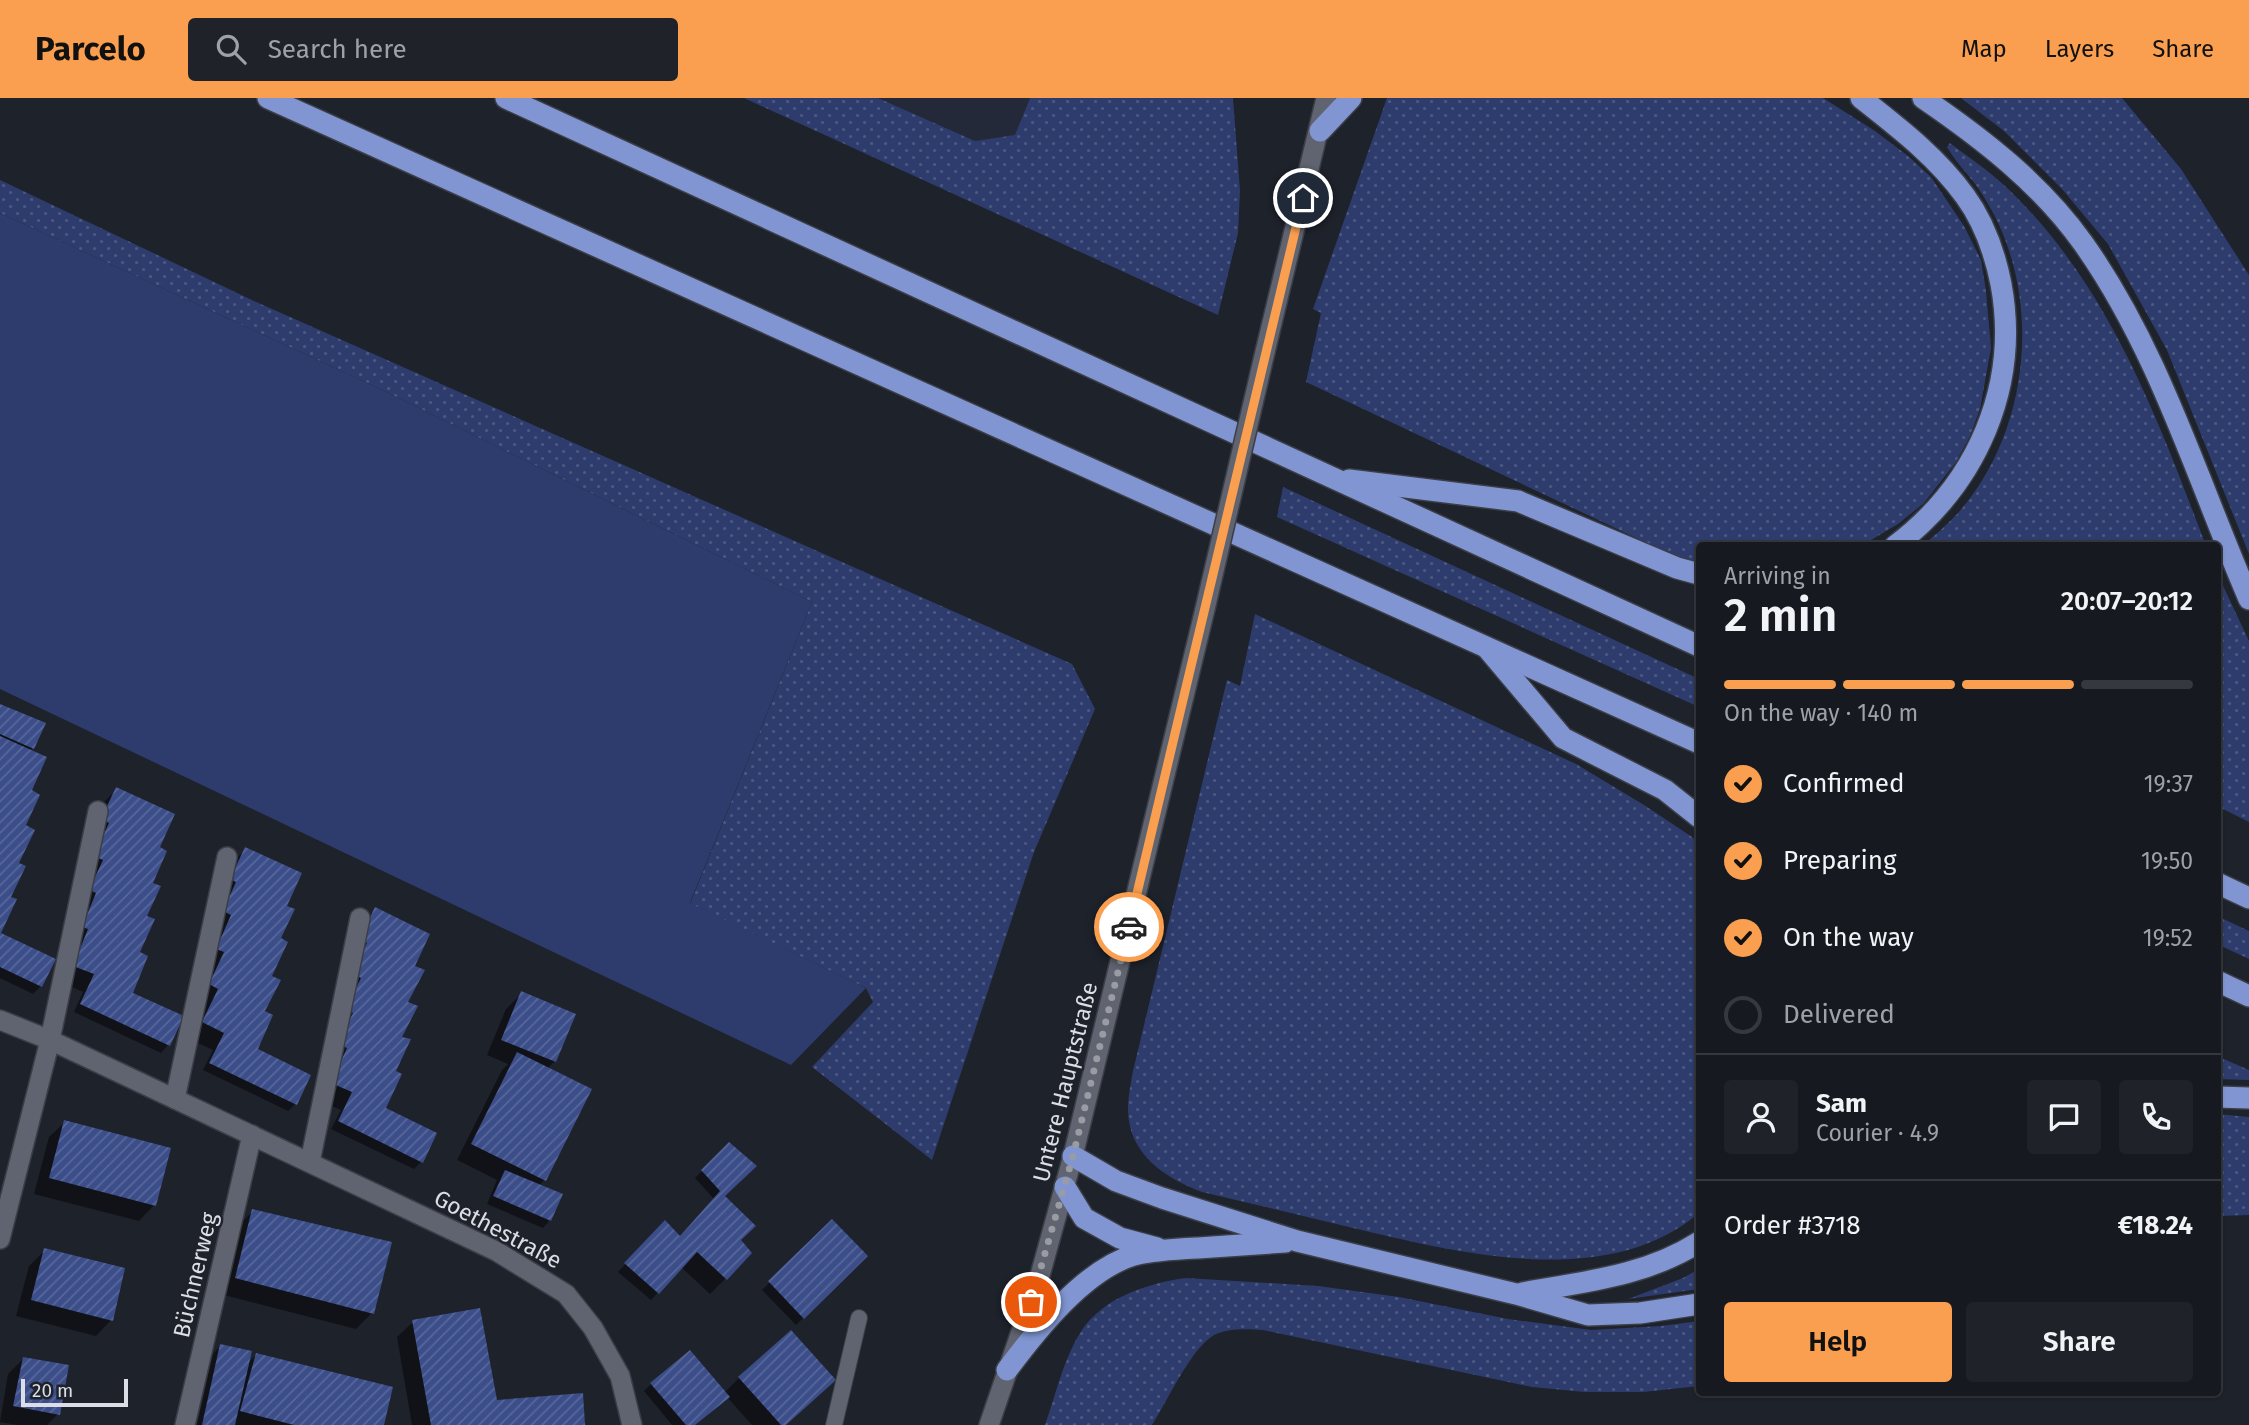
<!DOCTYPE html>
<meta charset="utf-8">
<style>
:root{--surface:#161a20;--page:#1f2329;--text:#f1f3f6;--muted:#9ea1a5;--line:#35383e;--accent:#fa9f4f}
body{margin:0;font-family:"Fira Sans",sans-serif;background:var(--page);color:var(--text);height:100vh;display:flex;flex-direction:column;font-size:26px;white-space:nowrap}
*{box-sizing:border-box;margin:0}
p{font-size:23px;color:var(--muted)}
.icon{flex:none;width:38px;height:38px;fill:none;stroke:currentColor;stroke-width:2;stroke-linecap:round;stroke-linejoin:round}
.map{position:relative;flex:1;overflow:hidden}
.details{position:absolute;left:1696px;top:444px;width:525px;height:854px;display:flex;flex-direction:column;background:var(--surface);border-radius:7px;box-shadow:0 2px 5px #0004,0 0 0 2px var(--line)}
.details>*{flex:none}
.scale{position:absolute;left:21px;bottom:18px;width:107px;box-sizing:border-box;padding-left:7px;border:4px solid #dcdee5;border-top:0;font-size:19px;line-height:24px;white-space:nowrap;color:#dcdee5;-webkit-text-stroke:5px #1e222b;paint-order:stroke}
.pin{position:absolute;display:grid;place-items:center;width:60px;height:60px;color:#fff;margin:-30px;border:4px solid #fff;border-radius:50%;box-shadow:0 2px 7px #0007}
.courier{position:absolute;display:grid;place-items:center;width:70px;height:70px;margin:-35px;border:5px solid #fa9f4f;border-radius:50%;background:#fff;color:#222;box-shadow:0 2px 9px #0007}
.overview em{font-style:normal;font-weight:600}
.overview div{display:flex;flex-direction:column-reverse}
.overview{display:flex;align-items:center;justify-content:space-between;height:119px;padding:0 28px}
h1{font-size:46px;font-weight:600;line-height:52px}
.bar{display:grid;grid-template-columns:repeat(4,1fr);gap:10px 7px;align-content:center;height:84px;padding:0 28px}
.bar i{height:9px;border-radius:5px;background:var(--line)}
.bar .current{background:var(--accent)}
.bar p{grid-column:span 4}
.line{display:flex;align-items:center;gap:18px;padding:0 28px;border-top:2px solid var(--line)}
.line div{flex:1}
.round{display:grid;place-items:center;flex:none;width:74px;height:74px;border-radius:7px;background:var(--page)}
ol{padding:0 28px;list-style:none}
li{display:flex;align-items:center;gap:21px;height:77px}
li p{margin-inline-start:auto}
li .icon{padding:7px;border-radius:50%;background:var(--accent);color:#111;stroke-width:4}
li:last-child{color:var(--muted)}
li i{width:38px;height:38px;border:4px solid var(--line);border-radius:50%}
.primary-button{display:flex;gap:14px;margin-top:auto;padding:14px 28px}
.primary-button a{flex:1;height:80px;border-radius:7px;background:var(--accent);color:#111;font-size:28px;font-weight:600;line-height:80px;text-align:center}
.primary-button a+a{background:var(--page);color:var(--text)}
header{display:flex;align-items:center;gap:42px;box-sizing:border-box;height:98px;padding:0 35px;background:var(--accent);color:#111}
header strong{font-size:33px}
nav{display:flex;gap:38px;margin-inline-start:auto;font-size:24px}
.search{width:490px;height:63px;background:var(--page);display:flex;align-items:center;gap:18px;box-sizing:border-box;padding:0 24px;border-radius:7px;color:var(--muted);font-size:26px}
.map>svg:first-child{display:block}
.built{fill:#232938}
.grass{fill:url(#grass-dots)}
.garden{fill:#2d3c6c}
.shadow{fill:#0007}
.building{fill:url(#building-hatch)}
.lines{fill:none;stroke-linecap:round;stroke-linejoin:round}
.service-casing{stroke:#3b3e46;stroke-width:18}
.minor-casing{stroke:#3b3e46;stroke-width:22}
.secondary-casing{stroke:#3b3e46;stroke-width:22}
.motorway-casing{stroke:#3b3e46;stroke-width:24}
.service{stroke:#5f6470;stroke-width:16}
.minor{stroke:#5f6470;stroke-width:19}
.secondary{stroke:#5f6470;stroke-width:19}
.motorway{stroke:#8095d2;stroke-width:21}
.secondary-bridge-casing{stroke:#3b3e46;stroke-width:22;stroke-linecap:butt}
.secondary-bridge{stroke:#5f6470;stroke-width:19}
.done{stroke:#9a9ca4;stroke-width:7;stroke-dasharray:0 12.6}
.route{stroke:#fa9f4f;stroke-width:9}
.labels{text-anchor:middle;stroke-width:5;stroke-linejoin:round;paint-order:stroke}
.street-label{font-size:23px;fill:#dcdee5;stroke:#1e222b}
</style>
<header>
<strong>Parcelo</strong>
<div class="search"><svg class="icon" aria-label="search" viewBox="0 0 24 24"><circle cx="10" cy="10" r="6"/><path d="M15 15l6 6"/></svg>Search here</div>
<nav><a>Map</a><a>Layers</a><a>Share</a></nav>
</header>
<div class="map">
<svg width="2249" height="1327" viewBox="0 0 2249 1327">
<defs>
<pattern id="grass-dots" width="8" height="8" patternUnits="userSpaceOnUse" patternTransform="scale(1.75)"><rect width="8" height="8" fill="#2d3c6c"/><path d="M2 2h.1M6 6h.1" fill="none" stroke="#4b5881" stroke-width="1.8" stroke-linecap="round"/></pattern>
<pattern id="building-hatch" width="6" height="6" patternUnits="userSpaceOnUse" patternTransform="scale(1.75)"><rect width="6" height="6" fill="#3c4e89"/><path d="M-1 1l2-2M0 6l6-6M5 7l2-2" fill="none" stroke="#58679a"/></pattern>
</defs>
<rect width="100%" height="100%" fill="#1e222b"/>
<polygon class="built" points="878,0 1030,0 1015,38 975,43"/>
<g class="grass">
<polygon points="744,0 878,0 975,43 1015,37 1030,0 1233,0 1240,93 1238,135 1218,217"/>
<polygon points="1387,0 1823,0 1875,33 1908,58 1931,79 1964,128 1981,162 1986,193 1991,250 1980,311 1970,338 1956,364 1924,405 1898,426 1861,448 1699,448 1699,466 1683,462 1306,284 1321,215 1313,211"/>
<polygon points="1961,0 2122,0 2181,71 2249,177 2249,456 2167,252 2108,146 2062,91 2004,33"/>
<path d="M1950 45C1968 59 1988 72 2005 88 2108 185 2157 318 2206 448H1922C1934 438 1947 427 1958 415 2021 344 2039 233 2006 144 1999 124 1988 104 1976 87 1966 74 1955 63 1947 49Z"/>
<polygon points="0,82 254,203 1072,566 1095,611 1034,754 932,1062 812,969 873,904 866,890 690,806 812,504 374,288 0,115"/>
<polygon points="1283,389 1699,581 1699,609 1277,419"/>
<polygon points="2217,475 2249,543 2249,724 2217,708"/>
<path d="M1255 516 1576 666 1644 707 1692 739 1699 746V1115C1607 1193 1459 1155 1353 1130 1303 1118 1253 1106 1202 1094 1165 1080 1128 1056 1128 1011 1128 999 1131 985 1133 973L1227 582 1240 588Z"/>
<polygon points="2217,818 2249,833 2249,861 2217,846"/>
<polygon points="2217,958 2249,972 2249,982 2217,981"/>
<polygon points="2217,1016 2249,1019 2249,1117 2217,1118"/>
<polygon points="1699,1171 1699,1191 1628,1201 1683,1180"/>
<path d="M1186 1180 1318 1188 1399 1199 1508 1221 1591 1232 1661 1228 1699 1223V1288L1643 1294H1585L1532 1289 1263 1232C1248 1231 1227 1230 1214 1237 1191 1250 1167 1304 1152 1327H1045C1056 1296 1064 1259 1082 1232 1104 1199 1149 1185 1186 1180Z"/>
</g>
<polygon class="garden" points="0,115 374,288 812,504 690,805 866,890 791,967 0,591"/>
<g class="shadow">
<polygon points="0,607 33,650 29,653 30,692 17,766 0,834"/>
<polygon points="117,691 158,750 131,896 182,919 168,947 161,955 74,914 83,894 59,883 101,707"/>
<polygon points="246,751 285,809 256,950 295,1006 288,1013 203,972 213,952 187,940 230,767"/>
<polygon points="375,811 412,869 385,1009 421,1064 414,1071 331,1031 341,1012 316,1001 360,827"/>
<polygon points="0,836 41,888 33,896 0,880"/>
<polygon points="522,895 555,963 547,971 590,992 544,1082 539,1088 550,1122 543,1130 487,1106 497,1082 457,1062 502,972 508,966 487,957 506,911"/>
<polygon points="65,1024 154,1107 139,1123 34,1096 49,1039"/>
<polygon points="729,1046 723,1098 739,1142 726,1180 710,1196 681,1169 651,1202 618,1174 665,1124 680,1139 714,1101 695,1080"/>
<polygon points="253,1113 372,1215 356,1231 220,1196 237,1129"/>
<polygon points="832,1124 866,1158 796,1227 762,1192"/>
<polygon points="45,1152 111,1222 96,1238 16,1218 29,1168"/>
<polygon points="413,1224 495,1304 583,1327 412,1327 397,1239"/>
<polygon points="220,1248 247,1266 256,1257 382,1327 197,1327 213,1256"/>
<polygon points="23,1261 58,1316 47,1327 17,1327 0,1324 8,1276"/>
<polygon points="739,1280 834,1282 786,1327 752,1327 727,1299 694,1327 672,1327 644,1293 651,1286 724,1295"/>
</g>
<g class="building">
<polygon points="0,606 46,625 34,651 0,636"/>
<polygon points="0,638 47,659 32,692 40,697 26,727 35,732 19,765 26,768 11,799 17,801 1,835 56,861 42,889 0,869"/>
<polygon points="116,689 175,716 160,749 167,753 153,785 161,788 147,818 155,821 140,854 148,858 133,895 184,918 170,948 80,906 94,876 73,868 88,831 82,829 96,795 89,792 103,762 94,758 109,725 101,721"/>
<polygon points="245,749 302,775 287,808 295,811 281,840 288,844 272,878 281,882 265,913 273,917 258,951 311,977 297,1007 209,965 224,935 202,924 218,891 209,886 224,854 216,851 231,817 223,813 236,784 230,781"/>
<polygon points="375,809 430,836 415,868 425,872 408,904 418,908 402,939 411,941 396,973 402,976 386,1010 437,1035 423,1065 338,1023 352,994 331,985 347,950 338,946 353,915 346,911 361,880 352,875 367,845 359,841"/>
<polygon points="521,893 576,916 556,964 501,942"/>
<polygon points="517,954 592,991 546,1083 471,1046"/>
<polygon points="64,1022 171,1050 156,1108 49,1080"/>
<polygon points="729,1044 757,1068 725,1098 756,1128 741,1142 752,1155 727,1182 697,1154 659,1196 624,1165 665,1122 680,1138 720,1093 701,1072"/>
<polygon points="505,1072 563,1096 551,1123 493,1098"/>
<polygon points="252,1111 392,1144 374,1216 235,1180"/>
<polygon points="832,1121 868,1158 804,1221 768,1183"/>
<polygon points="44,1150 125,1170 113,1223 31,1202"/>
<polygon points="480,1210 497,1302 583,1295 585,1327 431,1327 412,1222"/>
<polygon points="791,1232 836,1282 786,1327 781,1327 738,1279"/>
<polygon points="220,1246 252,1253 235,1327 202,1327"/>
<polygon points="690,1252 730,1299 695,1327 686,1327 650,1285"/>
<polygon points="256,1255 393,1289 384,1327 294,1327 240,1313"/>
<polygon points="23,1259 69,1267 60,1317 13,1308"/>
</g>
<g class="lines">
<g class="service-casing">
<polyline id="service" points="834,1327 859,1220"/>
</g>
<g class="minor-casing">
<g id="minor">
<polyline points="0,922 50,942 175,1001 496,1153 566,1196 593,1230 620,1278 632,1327"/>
<polyline points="175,1001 227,759"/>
<polyline points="310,1064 360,820"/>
<polyline points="0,1141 50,942 98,713"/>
<polyline points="185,1327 252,1037"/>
</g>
</g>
<g class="secondary-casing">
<g id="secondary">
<polyline points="1265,254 1326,0"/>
<polyline points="989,1327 1039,1181 1073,1058 1205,511"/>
</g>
</g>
<g class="motorway-casing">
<g id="motorway">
<polyline points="268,0 1699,645"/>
<polyline points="506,0 1699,548"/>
<path d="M1861 0C1899 30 1937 59 1965 98 1984 124 1995 156 2001 186 2020 288 1977 386 1895 448"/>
<path d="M1923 0C1983 41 2041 86 2083 145 2159 252 2197 381 2249 501"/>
<polyline points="1320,33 1351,0"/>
<polyline points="1349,382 1518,403 1677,470 1699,476"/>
<polyline points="1487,550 1563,640 1665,692 1699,719"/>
<polyline points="2217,785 2249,800"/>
<polyline points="2217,883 2249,898"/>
<polyline points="2217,999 2249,1000"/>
<polyline points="1073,1058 1116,1083 1162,1100 1297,1143 1516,1196 1588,1217 1640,1215 1699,1206"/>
<polyline points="1065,1089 1084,1120 1120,1140 1157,1150"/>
<path d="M1522 1195C1583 1184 1646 1178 1699 1144"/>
<path d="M1007 1272C1037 1232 1084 1172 1134 1157 1154 1152 1177 1151 1198 1150 1227 1148 1256 1146 1285 1144"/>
</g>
</g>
<use href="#service" class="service"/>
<use href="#minor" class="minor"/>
<use href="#secondary" class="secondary"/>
<use href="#motorway" class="motorway"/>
<g class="secondary-bridge-casing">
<polyline id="secondary-bridge" points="1205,511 1265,254"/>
</g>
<use href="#secondary-bridge" class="secondary-bridge"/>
</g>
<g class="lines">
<polyline class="done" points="1031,1204 1073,1058 1129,829"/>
<path class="route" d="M1129 829C1187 586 1244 343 1303 100"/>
</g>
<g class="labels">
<g class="street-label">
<text transform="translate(1065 984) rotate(-76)" y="8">Untere Hauptstraße</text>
<text transform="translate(498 1131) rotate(28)" y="8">Goethestraße</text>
<text transform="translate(195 1177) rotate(-77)" y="8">Büchnerweg</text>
</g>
</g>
</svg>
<div class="scale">20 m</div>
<div class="pin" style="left:1031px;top:1204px;background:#ea580c"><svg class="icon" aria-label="bag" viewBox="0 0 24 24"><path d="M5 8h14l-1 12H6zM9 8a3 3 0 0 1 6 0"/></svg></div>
<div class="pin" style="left:1303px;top:100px;background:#1f2937"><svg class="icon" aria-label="home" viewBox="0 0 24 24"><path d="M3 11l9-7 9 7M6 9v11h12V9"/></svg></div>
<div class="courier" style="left:1129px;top:829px"><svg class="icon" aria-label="car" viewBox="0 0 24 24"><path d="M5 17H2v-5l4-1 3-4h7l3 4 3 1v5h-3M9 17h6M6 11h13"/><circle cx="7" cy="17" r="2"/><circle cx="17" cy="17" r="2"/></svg></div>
<section class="details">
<div class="overview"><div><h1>2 min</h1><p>Arriving in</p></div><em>20:07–20:12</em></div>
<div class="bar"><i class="current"></i><i class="current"></i><i class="current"></i><i></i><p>On the way · 140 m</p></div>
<ol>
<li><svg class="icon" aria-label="check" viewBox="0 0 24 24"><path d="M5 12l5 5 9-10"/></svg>Confirmed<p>19:37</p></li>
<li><svg class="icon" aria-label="check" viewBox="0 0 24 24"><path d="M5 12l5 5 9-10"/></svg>Preparing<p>19:50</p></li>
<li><svg class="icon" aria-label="check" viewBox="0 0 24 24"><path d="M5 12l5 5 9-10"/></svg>On the way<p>19:52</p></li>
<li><i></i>Delivered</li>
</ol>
<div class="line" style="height:126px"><a class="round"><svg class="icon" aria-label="person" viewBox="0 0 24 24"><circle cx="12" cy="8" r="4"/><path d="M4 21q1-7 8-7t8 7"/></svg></a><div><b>Sam</b><p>Courier · 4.9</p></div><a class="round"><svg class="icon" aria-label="chat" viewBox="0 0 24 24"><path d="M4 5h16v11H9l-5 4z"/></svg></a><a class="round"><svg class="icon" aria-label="phone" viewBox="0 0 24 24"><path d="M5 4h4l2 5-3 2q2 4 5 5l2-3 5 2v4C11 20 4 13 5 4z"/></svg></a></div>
<div class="line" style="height:91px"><div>Order #3718</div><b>€18.24</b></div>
<div class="primary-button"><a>Help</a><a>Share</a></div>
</section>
</div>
